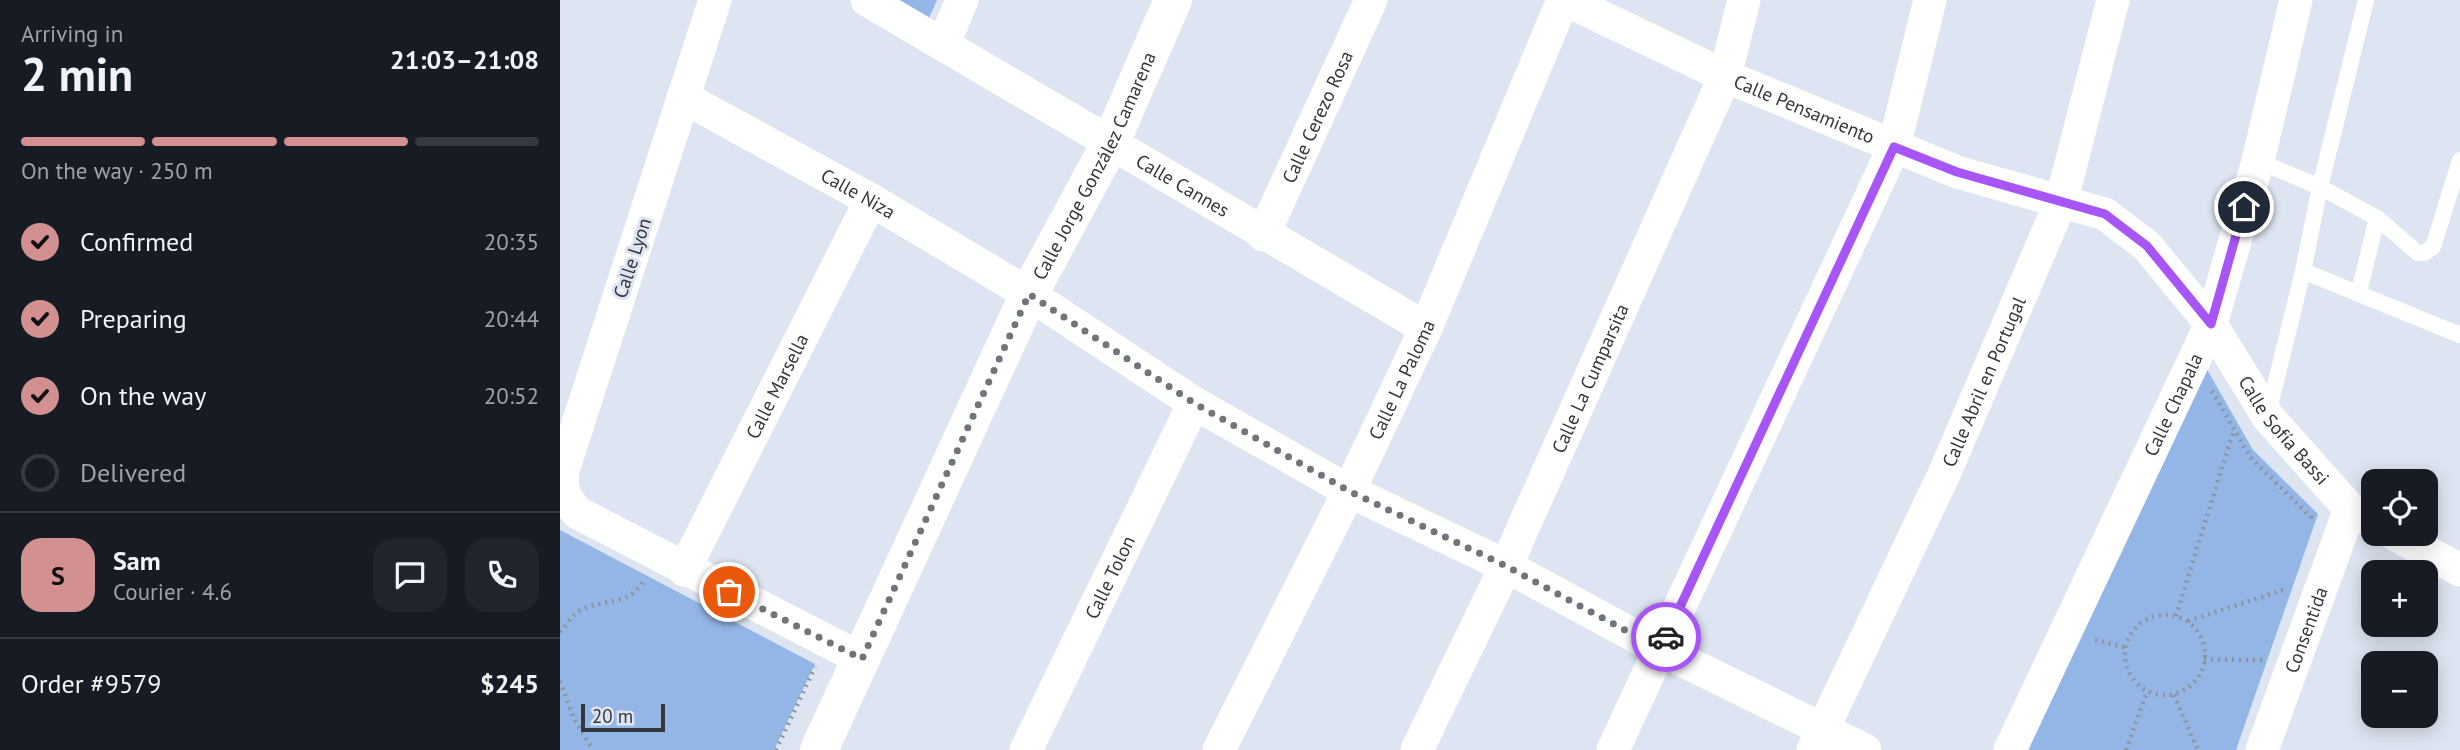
<!DOCTYPE html>
<meta charset="utf-8">
<style>
:root{--surface:#171b24;--page:#20242c;--text:#f1f3f6;--muted:#9ea1a6;--line:#363941;--accent:#d29190}
body{margin:0;font-family:"PT Sans",sans-serif;background:var(--page);color:var(--text);height:100vh;display:flex;flex-direction:column;font-size:26px;white-space:nowrap}
*{box-sizing:border-box;margin:0}
p{font-size:23px;color:var(--muted)}
.icon{flex:none;width:38px;height:38px;fill:none;stroke:currentColor;stroke-width:2;stroke-linecap:round;stroke-linejoin:round}
.map{position:relative;flex:1;overflow:hidden}
.panel{display:flex;flex-direction:column;background:var(--surface);width:560px}
.panel>*{flex:none}
.tools{position:absolute;left:1801px;top:469px;display:grid;gap:14px}
.tools a{display:grid;place-items:center;width:77px;height:77px;border-radius:14px;background:var(--surface);box-shadow:0 4px 18px #0003;font-size:35px}
.scale{position:absolute;left:21px;bottom:18px;width:84px;box-sizing:border-box;padding-left:7px;border:4px solid #34383c;border-top:0;font-size:19px;line-height:24px;white-space:nowrap;color:#34383c;-webkit-text-stroke:5px #dce5f1;paint-order:stroke}
.pin{position:absolute;display:grid;place-items:center;width:60px;height:60px;color:#fff;margin:-30px;border:4px solid #fff;border-radius:50%;box-shadow:0 2px 7px #0007}
.courier{position:absolute;display:grid;place-items:center;width:70px;height:70px;margin:-35px;border:5px solid #a855f7;border-radius:50%;background:#fff;color:#222;box-shadow:0 2px 9px #0007}
.head em{font-style:normal;font-weight:700}
.head div{display:flex;flex-direction:column-reverse}
.head{display:flex;align-items:center;justify-content:space-between;height:119px;padding:0 21px}
h1{font-size:46px;font-weight:700;line-height:52px}
.bar{display:grid;grid-template-columns:repeat(4,1fr);gap:10px 7px;align-content:center;height:84px;padding:0 21px}
.bar i{height:9px;border-radius:5px;background:var(--line)}
.bar .on{background:var(--accent)}
.bar p{grid-column:span 4}
.line{display:flex;align-items:center;gap:18px;padding:0 21px;border-top:2px solid var(--line)}
.line div{flex:1}
.round{display:grid;place-items:center;flex:none;width:74px;height:74px;border-radius:21px;background:var(--page)}
ol{padding:0 21px;list-style:none}
li{display:flex;align-items:center;gap:21px;height:77px}
li p{margin-inline-start:auto}
li .icon{padding:7px;border-radius:50%;background:var(--accent);color:#111;stroke-width:4}
li:last-child{color:var(--muted)}
li i{width:38px;height:38px;border:4px solid var(--line);border-radius:50%}
main{display:flex;flex:1;min-height:0}
.map>svg:first-child{display:block}
.green{fill:#94b6e7}
.lines{fill:none;stroke-linecap:round;stroke-linejoin:round}
.path{stroke:#8d949c;stroke-width:4.5;stroke-dasharray:2 5;stroke-linecap:butt}
.lane{stroke:#fff;stroke-width:16}
.street{stroke:#fff;stroke-width:33}
.secondary{stroke:#fff;stroke-width:38}
.done{stroke:#6f757b;stroke-width:7;stroke-dasharray:0 12.6}
.route{stroke:#a855f7;stroke-width:9}
.labels{text-anchor:middle;stroke-width:6;stroke-linejoin:round;paint-order:stroke}
.street-label{font-size:19px;fill:#34383c;stroke:#dce5f1}
</style>
<main>
<section class="panel">
<div class="head"><div><h1>2 min</h1><p>Arriving in</p></div><em>21:03–21:08</em></div>
<div class="bar"><i class="on"></i><i class="on"></i><i class="on"></i><i></i><p>On the way · 250 m</p></div>
<ol>
<li><svg class="icon" aria-label="check" viewBox="0 0 24 24"><path d="M5 12l5 5 9-10"/></svg>Confirmed<p>20:35</p></li>
<li><svg class="icon" aria-label="check" viewBox="0 0 24 24"><path d="M5 12l5 5 9-10"/></svg>Preparing<p>20:44</p></li>
<li><svg class="icon" aria-label="check" viewBox="0 0 24 24"><path d="M5 12l5 5 9-10"/></svg>On the way<p>20:52</p></li>
<li><i></i>Delivered</li>
</ol>
<div class="line" style="height:126px"><b class="round" style="background:var(--accent);color:#111">S</b><div><b>Sam</b><p>Courier · 4.6</p></div><a class="round"><svg class="icon" aria-label="chat" viewBox="0 0 24 24"><path d="M4 5h16v11H9l-5 4z"/></svg></a><a class="round"><svg class="icon" aria-label="phone" viewBox="0 0 24 24"><path d="M5 4h4l2 5-3 2q2 4 5 5l2-3 5 2v4C11 20 4 13 5 4z"/></svg></a></div>
<div class="line" style="height:91px"><div>Order #9579</div><b>$245</b></div>
</section>
<div class="map">
<svg width="1900" height="750" viewBox="0 0 1900 750">
<rect width="100%" height="100%" fill="#dce5f1"/>
<g class="green">
<polygon points="333,0 377,0 368,20"/>
<polygon points="1641,359 1693,450 1758,514 1676,750 1458,750"/>
<polygon points="0,530 255,664 214,750 0,750"/>
</g>
<g class="lines">
<g class="path">
<polyline points="1652,391 1690,457 1751,517 1750,521"/>
<circle cx="1605" cy="655" r="40"/>
<polyline points="1616,616 1674,429"/>
<polyline points="1628,621 1726,589"/>
<path d="M0 632C6 626 11 616 19 611 41 598 70 607 84 580"/>
<polyline points="1535,640 1565,647"/>
<polyline points="1644,659 1702,660"/>
<polyline points="0,681 14,719 33,750"/>
<polyline points="1614,695 1638,750"/>
<polyline points="216,750 255,667"/>
<polyline points="1566,750 1587,692"/>
</g>
<g class="lane">
<polyline points="1698,161 1760,187 1806,0"/>
<polyline points="1743,271 1900,335"/>
<polyline points="1799,292 1817,218"/>
<polyline points="1708,414 1743,271 1760,187 1817,218 1858,253 1864,253 1873,247 1900,160"/>
</g>
<g class="street">
<path d="M155 0 3 470C1 490 4 498 18 513L302 659"/>
<path id="s1" d="M307 0 866 328"/>
<path id="s2" d="M1006 0 1165 76 1397 172 1545 214 1587 246 1651 324 1708 417 1790 509 1813 522"/>
<polyline points="383,45 402,0"/>
<path id="s3" d="M123 97 311 200 469 294 634 403 789 491 946 566 1099 649 1305 750"/>
<path id="s4" d="M703 235 811 0"/>
<polyline points="1834,534 1900,570"/>
<path id="s5" d="M124 570 311 200"/>
<path id="s6" d="M466 750 634 403"/>
<path id="s7" d="M659 750 789 491 866 328 1003 0"/>
<path id="s8" d="M857 750 946 566 1165 76 1184 0"/>
<polyline points="1053,750 1334,147 1370,0"/>
<path id="s9" d="M1253 750 1385 472 1502 199 1553 0"/>
<path id="s10" d="M1450 750 1651 324 1698 161 1736 0"/>
<path id="s11" d="M1702 750 1790 509"/>
</g>
<path class="secondary" id="s12" d="M259 750 469 294 551 142 613 0"/>
</g>
<g class="lines">
<polyline class="done" points="169,592 302,659 469,294 634,403 789,491 946,566 1100,649 1106,637"/>
<polyline class="route" points="1106,637 1334,147 1397,172 1545,214 1587,246 1651,324 1684,207"/>
</g>
<g class="labels">
<g class="street-label">
<text dy="7" stroke="none"><textPath href="#s2" startOffset="262">Calle Pensamiento</textPath></text>
<text dy="7" stroke="none"><textPath href="#s4" startOffset="130">Calle Cerezo Rosa</textPath></text>
<text dy="7" stroke="none"><textPath href="#s12" startOffset="646">Calle Jorge González Camarena</textPath></text>
<text dy="7" stroke="none"><textPath href="#s1" startOffset="366">Calle Cannes</textPath></text>
<text dy="7" stroke="none"><textPath href="#s3" startOffset="200">Calle Niza</textPath></text>
<text transform="translate(72 258) rotate(-72)" y="7">Calle Lyon</text>
<text dy="7" stroke="none"><textPath href="#s8" startOffset="410">Calle La Cumparsita</textPath></text>
<text dy="7" stroke="none"><textPath href="#s7" startOffset="413">Calle La Paloma</textPath></text>
<text dy="7" stroke="none"><textPath href="#s9" startOffset="406">Calle Abril en Portugal</textPath></text>
<text dy="7" stroke="none"><textPath href="#s5" startOffset="206">Calle Marsella</textPath></text>
<text dy="7" stroke="none"><textPath href="#s10" startOffset="382">Calle Chapala</textPath></text>
<text dy="7" stroke="none"><textPath href="#s2" startOffset="864">Calle Sofía Bassi</textPath></text>
<text dy="7" stroke="none"><textPath href="#s6" startOffset="192">Calle Tolon</textPath></text>
<text dy="7" stroke="none"><textPath href="#s11" startOffset="128">Consentida</textPath></text>
</g>
</g>
</svg>
<div class="tools">
<a><svg class="icon" aria-label="locate" viewBox="0 0 24 24"><circle cx="12" cy="12" r="6"/><path d="M12 2v4M12 18v4M2 12h4M18 12h4"/></svg></a>
<a>+</a>
<a>−</a>
</div>
<div class="scale">20 m</div>
<div class="pin" style="left:169px;top:592px;background:#ea580c"><svg class="icon" aria-label="bag" viewBox="0 0 24 24"><path d="M5 8h14l-1 12H6zM9 8a3 3 0 0 1 6 0"/></svg></div>
<div class="pin" style="left:1684px;top:207px;background:#1f2937"><svg class="icon" aria-label="home" viewBox="0 0 24 24"><path d="M3 11l9-7 9 7M6 9v11h12V9"/></svg></div>
<div class="courier" style="left:1106px;top:637px"><svg class="icon" aria-label="car" viewBox="0 0 24 24"><path d="M5 17H2v-5l4-1 3-4h7l3 4 3 1v5h-3M9 17h6M6 11h13"/><circle cx="7" cy="17" r="2"/><circle cx="17" cy="17" r="2"/></svg></div>
</div>
</main>
